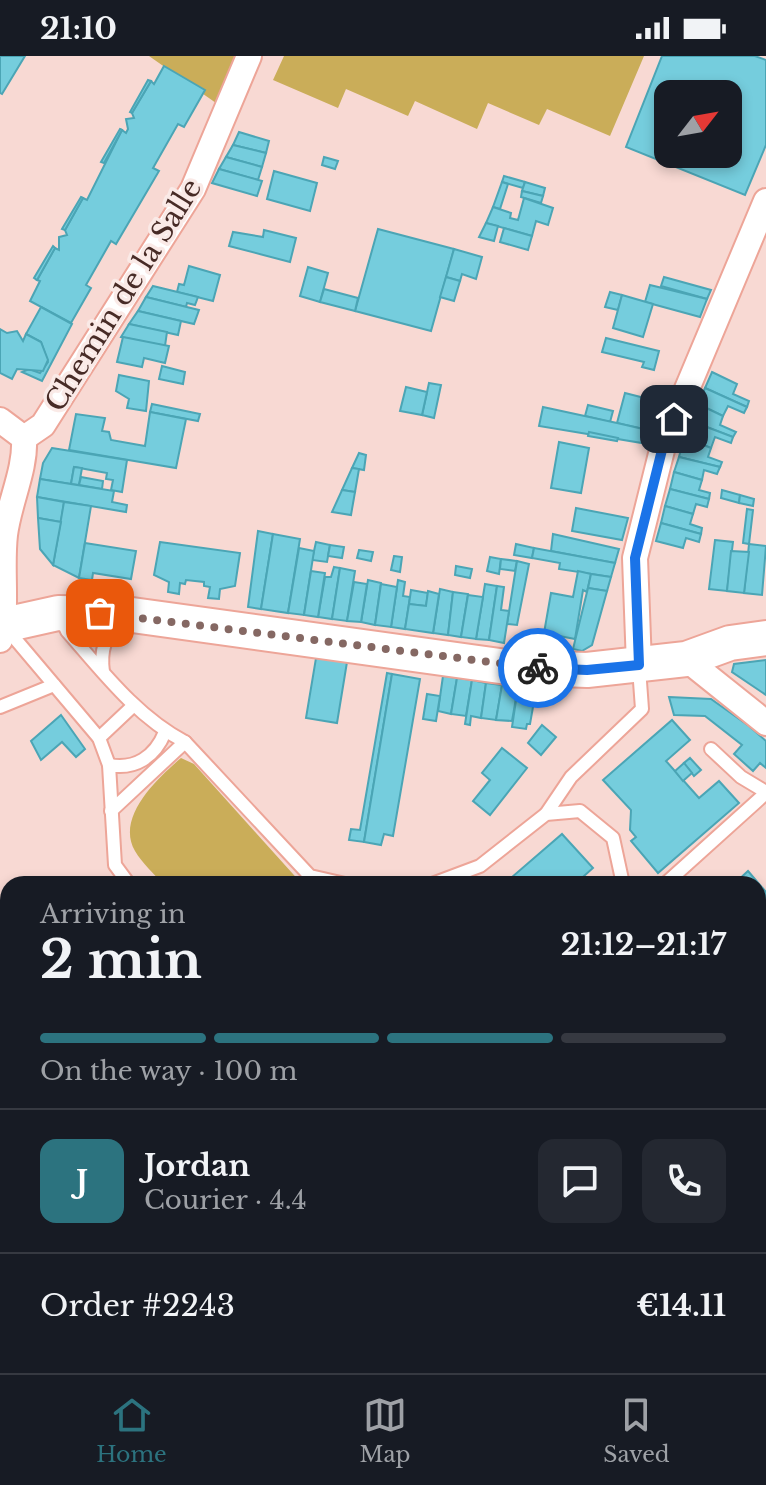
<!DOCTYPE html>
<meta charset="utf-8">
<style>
:root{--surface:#171b24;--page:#242831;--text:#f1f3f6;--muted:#9ea1a6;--line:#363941;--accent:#2c737f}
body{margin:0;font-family:"Libre Baskerville",serif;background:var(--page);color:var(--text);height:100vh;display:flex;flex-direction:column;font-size:30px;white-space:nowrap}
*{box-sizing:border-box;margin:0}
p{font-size:26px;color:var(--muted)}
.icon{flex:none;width:44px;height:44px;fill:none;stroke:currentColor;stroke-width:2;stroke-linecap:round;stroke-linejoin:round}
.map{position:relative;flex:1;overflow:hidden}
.sheet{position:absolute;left:0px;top:820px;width:766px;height:498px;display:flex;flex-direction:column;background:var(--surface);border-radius:24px 24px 0 0;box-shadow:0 4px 12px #0003}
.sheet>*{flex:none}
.needle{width:52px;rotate:59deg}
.tools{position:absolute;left:654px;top:24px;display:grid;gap:16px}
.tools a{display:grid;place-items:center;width:88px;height:88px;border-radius:16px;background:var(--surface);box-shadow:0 4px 12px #0003;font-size:40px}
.pin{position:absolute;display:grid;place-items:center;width:68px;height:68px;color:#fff;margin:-34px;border-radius:16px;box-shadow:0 4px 12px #0006}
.courier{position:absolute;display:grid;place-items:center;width:80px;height:80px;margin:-40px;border:6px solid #1a73e8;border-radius:50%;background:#fff;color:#222;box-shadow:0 2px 10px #0007}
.overview em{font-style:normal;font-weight:700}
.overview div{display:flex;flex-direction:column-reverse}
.overview{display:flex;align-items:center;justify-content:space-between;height:136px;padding:0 40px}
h1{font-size:52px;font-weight:700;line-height:60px}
.bar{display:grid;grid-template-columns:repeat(4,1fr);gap:12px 8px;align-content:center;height:96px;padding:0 40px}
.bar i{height:10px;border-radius:6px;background:var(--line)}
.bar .selected{background:var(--accent)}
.bar p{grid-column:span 4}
.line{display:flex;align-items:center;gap:20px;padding:0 40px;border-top:2px solid var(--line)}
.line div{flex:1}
.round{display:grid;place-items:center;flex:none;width:84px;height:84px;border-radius:16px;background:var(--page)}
.status{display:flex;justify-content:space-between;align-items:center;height:56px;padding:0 40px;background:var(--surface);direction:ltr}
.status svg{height:22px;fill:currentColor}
.menu{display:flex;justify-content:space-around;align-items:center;height:112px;border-top:2px solid var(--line);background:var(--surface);font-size:22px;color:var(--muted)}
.menu a{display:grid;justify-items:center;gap:4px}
.menu .selected{color:var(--accent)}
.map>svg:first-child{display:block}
.green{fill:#caad59}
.building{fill:#75cddd;stroke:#4ba5b5;stroke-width:2;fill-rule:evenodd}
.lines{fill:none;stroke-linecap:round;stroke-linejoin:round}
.lane-casing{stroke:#eda598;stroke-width:16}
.street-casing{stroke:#eda598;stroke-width:28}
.secondary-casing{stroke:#eda598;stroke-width:38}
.lane{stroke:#fff;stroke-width:12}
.street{stroke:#fff;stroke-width:24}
.secondary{stroke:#fff;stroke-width:34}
.done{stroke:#856863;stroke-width:8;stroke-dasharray:0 14.4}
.route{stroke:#1a73e8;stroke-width:10}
.labels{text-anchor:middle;stroke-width:7;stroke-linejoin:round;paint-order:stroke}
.street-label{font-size:28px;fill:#472b26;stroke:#faeae7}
</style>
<div class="status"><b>21:10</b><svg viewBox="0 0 49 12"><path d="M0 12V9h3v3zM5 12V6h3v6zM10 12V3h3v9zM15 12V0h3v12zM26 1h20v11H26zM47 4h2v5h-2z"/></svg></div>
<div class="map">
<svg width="766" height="1317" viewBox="0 0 766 1317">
<rect width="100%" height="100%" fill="#f8d9d3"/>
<g class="green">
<polygon points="149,0 236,0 216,47"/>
<polygon points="284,0 644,0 610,80 547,53 539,69 488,47 477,73 415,45 408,60 346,33 338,52 273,24"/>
<path d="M181 702 194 708 302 828H163C154 818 142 807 135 795 115 761 159 721 181 702Z"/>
</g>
<g class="building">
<polygon points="0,0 25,0 2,38 0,37"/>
<path d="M662 0H755L766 4V89L745 139 626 91ZM668 38H728V98H668Z"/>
<polygon points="164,10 205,34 184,71 178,68 153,112 159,115 116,188 111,185 86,229 91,232 71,267 30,245 40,225 37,224 55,192 59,194 59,181 67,179 65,174 83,142 87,144 122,74 126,77 128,73 126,63 134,62 132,57 151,25 154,28"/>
<polygon points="148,24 151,25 132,57 130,56"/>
<polygon points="120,73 122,74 104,107 101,106"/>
<polygon points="239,76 269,85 266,97 233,89"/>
<polygon points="233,89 266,97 262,111 226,101"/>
<polygon points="226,101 262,111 258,124 219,113"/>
<polygon points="324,101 338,105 335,113 322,109"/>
<polygon points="219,113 262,125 257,140 212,127"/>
<polygon points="274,115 317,127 310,155 267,143"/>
<polygon points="504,120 525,126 523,132 502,126"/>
<polygon points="502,126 508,128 500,153 493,151"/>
<polygon points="525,126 545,132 543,140 522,135"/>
<polygon points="522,135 543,140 541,147 521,141"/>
<polygon points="81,141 83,142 65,174 62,173"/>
<polygon points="524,142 553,152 548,169 536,165 532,180 486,167 493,151 511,157 510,162 518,164"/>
<polygon points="486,167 498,170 494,185 479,181"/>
<polygon points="504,172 532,180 528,194 500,186"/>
<polygon points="378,173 454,193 431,275 355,255"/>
<polygon points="264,174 296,182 290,206 229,190 233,176 263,181"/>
<polygon points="53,190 55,192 37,224 34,222"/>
<polygon points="454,193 482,201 476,223 462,218 460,225 446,221"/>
<polygon points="189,210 220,219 213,245 177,236 179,228 184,229"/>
<polygon points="308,211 328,217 320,246 300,240"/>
<polygon points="446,221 460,225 454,245 440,241"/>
<polygon points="664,221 711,234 707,243 661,230"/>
<polygon points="650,229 707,243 700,261 645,246"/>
<polygon points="153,230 198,241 195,249 187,247 186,251 146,241"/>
<polygon points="324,233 358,242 355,255 320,246"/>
<polygon points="610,236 622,239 618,254 605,251"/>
<polygon points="622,239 653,248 643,281 613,272"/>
<polygon points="146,241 199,254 194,268 138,255"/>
<polygon points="41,251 72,268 42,325 22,316 29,313 40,317 48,306 41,286 26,278"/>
<polygon points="138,255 181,265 178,279 129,268"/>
<polygon points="129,268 167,276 165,290 121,281"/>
<polygon points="0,273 7,277 17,275 23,285 26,278 41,286 48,304 43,315 17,313 12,323 0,317"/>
<polygon points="123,281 169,290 165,307 144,302 142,311 117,306"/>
<polygon points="606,282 659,295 654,314 642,311 644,306 602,296"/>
<polygon points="162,310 185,316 183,328 159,323"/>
<polygon points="712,316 737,328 733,338 749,345 747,351 705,332"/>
<polygon points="119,319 149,325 146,355 127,352 129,343 116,335"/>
<polygon points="429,327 441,329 434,362 422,359"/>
<polygon points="406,331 427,336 422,359 400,355"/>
<polygon points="705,332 747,351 744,357 728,350 723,360 698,348"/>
<polygon points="625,337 664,347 652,375 617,367"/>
<polygon points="152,348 200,358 198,365 150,356"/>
<polygon points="698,348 723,360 720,369 736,376 733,381 691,365"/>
<polygon points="588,349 613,355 610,366 585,360"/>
<polygon points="543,351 617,367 652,375 648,388 539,370"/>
<polygon points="150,356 186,363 176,412 69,394 76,358 105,362 102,375 109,376 111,384 145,390"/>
<polygon points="691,365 733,381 731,387 715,381 711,392 684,381"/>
<polygon points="589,376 618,382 617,385 588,380"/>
<polygon points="684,381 711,392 708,401 722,406 720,411 679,401"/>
<polygon points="559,386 589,392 581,437 551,432"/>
<polygon points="52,392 127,404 122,436 111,434 113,424 106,423 107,417 74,411 71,428 40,423 43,407"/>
<polygon points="359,397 366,399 364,414 352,412"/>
<polygon points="679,401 720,411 717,418 704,414 702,424 674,416"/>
<polygon points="74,411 82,412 79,429 71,428"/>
<polygon points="352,412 359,413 355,436 342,434"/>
<polygon points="674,416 702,424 699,434 710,437 709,443 670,433"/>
<polygon points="81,421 103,425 102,433 79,429"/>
<polygon points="40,423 114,435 112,446 127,449 126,456 37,441"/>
<polygon points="670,433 709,443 707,451 696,448 693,458 665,450"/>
<polygon points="342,434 355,436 351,459 332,456"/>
<polygon points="722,434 740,439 739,447 721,442"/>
<polygon points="740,439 754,443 753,450 739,447"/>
<polygon points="37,441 64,446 61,466 38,462"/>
<polygon points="64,446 91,450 79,522 53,509"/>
<polygon points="665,450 693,458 690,468 702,472 701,478 661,467"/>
<polygon points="576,452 628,462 622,484 572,475"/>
<polygon points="747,453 753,454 749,488 743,487"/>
<polygon points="38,462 61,466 53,509 40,493"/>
<polygon points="661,467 701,478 699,486 686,482 683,492 656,485"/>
<polygon points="258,475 273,478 261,553 248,551"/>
<polygon points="273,478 300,483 288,557 261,553"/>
<polygon points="553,478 619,493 615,507 551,495"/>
<polygon points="715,484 733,486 727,535 709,533"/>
<polygon points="160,486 240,497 235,530 220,533 219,543 208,542 210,531 204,530 204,526 186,524 185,528 180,527 179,538 168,536 169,526 154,519"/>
<polygon points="316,486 330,489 327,506 312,504"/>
<polygon points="85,487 136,495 131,523 93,517 92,524 79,522"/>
<polygon points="516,488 534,492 532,502 514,499"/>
<polygon points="749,488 766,490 762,539 744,537"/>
<polygon points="330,489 344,491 342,502 328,500"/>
<polygon points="299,492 314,495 304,559 288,557"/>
<polygon points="534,492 615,507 611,521 559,513 560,507 532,502"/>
<polygon points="359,494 373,496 371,505 357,502"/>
<polygon points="731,495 749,496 744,537 727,535"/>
<polygon points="394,500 402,501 400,516 391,514"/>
<polygon points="490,501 501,503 499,518 487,515"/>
<polygon points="501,503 517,505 515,515 500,513"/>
<polygon points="517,505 529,508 517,569 507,568"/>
<polygon points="456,510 472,513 470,522 455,519"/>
<polygon points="334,511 340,512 332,563 318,561 325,521 331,521"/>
<polygon points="340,512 355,515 347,565 332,563"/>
<polygon points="311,515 325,517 318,561 304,559"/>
<polygon points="578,515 591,518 587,536 583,534 575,583 544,577 551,537 573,541"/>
<polygon points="591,518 611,521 607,535 588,532"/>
<polygon points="368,524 381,527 375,569 361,566"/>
<polygon points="398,524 405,526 403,540 410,541 405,573 391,571"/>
<polygon points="354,526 367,528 361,566 347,565"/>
<polygon points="381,528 397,531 391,571 375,569"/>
<polygon points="485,528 497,530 489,584 476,583"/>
<polygon points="497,530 504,531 501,554 509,555 504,587 489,584"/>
<polygon points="588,532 607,535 592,589 582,595 573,593"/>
<polygon points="440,533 453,536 448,579 433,577"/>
<polygon points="411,534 428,537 426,550 409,548"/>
<polygon points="428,535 439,538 433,577 405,573 409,548 426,550"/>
<polygon points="453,536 468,538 461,581 448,579"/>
<polygon points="468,539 483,541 476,583 461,581"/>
<polygon points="316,602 347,606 337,667 306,662"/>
<polygon points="766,604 766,639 732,616 734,608"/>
<polygon points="387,617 392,618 364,786 349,784 351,773 360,774"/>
<polygon points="392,618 420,623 393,780 384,778 381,789 364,786"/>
<polygon points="443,620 457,622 451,658 438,655"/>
<polygon points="457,622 472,624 466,660 451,658"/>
<polygon points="472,624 486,627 481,662 471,660 470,669 465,668"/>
<polygon points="486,627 502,629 496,664 481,662"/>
<polygon points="502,629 518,631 512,665 496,664"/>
<polygon points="518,631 536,634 530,668 527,668 526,673 512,671"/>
<polygon points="427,638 440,640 436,665 423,663"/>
<polygon points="669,641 711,643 749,670 766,685 766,712 760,707 753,715 734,698 742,689 705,660 674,659"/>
<polygon points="61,659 85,693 76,701 62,686 41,704 31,685"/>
<polygon points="672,664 690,684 666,705 699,742 719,725 739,747 658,817 631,785 636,781 630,774 631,754 603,724"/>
<polygon points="542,669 556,681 541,699 528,687"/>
<polygon points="502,692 527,712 490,759 473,745 490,724 482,717"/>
<polygon points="690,702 701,714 694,720 684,707"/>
<polygon points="684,707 692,717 683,725 675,715"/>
<polygon points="562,778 593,812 575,828 504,828"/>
<polygon points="748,815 766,836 766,851 758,858 758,828 734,828"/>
<polygon points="8,900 8,940 0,931 0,908"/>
<polygon points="766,913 766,966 758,973 758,920"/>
<polygon points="0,967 8,973 8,1006 0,1000"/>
<polygon points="8,1013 8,1177 0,1176 0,1023"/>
<polygon points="758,1116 766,1124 766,1143 758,1150"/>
<polygon points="766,1143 766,1183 758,1190 758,1150"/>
<polygon points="0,1225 8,1225 8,1310 17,1310 16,1317 0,1317"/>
<polygon points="522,1310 601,1310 607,1317 528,1317"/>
</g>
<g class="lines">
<g class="lane-casing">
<g id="lane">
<path d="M61 562 67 575C102 615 137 661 185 686L310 820 345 828"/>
<polyline points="6,572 99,682 109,709 115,809 129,828"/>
<path d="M103 616C100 594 105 581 119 565"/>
<polyline points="0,651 54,629"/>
<polyline points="99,682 134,649"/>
<polyline points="711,693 741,721 766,736"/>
<path d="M109 709C135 714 155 701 165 676"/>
<polyline points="111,755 185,686"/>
<polyline points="546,758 571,721 642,653 639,612"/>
<polyline points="432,828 480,810 546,758 580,755 613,782 623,828"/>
<polyline points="665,828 766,737"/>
<polyline points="758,1022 766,1044"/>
<polyline points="758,1088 766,1054"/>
<polyline points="758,1094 766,1103"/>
<polyline points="758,1255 766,1248"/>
<polyline points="157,1310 158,1317"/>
<polyline points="637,1310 643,1317"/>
<polyline points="692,1310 698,1317"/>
<polyline points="484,1317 492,1310"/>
<polyline points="515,1317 523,1310"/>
</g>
</g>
<g class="street-casing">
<g id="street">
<polyline points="0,364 24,382"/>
<polyline points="24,382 43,369 193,133 249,0"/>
<path d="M0 584C8 550 1 514 5 479 9 446 26 414 24 382"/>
<polyline points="686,603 766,667"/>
<polyline points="639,609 635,502 663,390 766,145"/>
</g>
</g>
<g class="secondary-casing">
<polyline id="secondary" points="0,570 58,557 125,558 507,611 587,614 686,603 730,587 766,582"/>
</g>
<use href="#lane" class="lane"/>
<use href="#street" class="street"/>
<use href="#secondary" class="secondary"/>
</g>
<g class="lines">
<polyline class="done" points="100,557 538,612"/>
<polyline class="route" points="538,612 587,614 639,609 635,502 663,390 674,363"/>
</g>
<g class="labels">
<g class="street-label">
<text transform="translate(123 239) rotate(-58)" y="10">Chemin de la Salle</text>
</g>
</g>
</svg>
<div class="tools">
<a><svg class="needle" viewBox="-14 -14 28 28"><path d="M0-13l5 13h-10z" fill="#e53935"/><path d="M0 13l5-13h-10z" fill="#9ea1a6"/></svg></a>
</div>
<div class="pin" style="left:100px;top:557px;background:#ea580c"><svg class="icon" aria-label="bag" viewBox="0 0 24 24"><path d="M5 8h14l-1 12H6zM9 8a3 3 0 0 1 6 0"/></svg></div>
<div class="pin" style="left:674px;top:363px;background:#1f2937"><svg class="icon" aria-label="home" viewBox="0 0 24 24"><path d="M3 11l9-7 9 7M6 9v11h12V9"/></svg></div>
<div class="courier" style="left:538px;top:612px"><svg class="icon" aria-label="bike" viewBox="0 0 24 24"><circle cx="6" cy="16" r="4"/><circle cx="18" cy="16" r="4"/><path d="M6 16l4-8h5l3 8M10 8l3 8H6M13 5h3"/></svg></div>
<section class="sheet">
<div class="overview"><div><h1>2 min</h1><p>Arriving in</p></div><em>21:12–21:17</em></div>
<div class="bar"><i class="selected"></i><i class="selected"></i><i class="selected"></i><i></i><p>On the way · 100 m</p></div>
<div class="line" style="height:144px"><b class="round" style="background:var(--accent);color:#fff">J</b><div><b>Jordan</b><p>Courier · 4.4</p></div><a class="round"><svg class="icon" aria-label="chat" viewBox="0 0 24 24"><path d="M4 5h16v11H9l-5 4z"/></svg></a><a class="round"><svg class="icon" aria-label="phone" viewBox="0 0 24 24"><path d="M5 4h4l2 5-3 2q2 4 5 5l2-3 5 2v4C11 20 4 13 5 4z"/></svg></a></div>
<div class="line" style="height:104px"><div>Order #2243</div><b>€14.11</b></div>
</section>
</div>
<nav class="menu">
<a class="selected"><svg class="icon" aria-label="home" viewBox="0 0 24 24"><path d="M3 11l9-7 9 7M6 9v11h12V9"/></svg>Home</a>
<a><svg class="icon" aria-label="map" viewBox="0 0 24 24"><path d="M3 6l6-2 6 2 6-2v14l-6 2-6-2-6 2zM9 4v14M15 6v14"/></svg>Map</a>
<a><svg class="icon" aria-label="saved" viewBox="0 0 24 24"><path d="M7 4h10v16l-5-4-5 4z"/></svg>Saved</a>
</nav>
